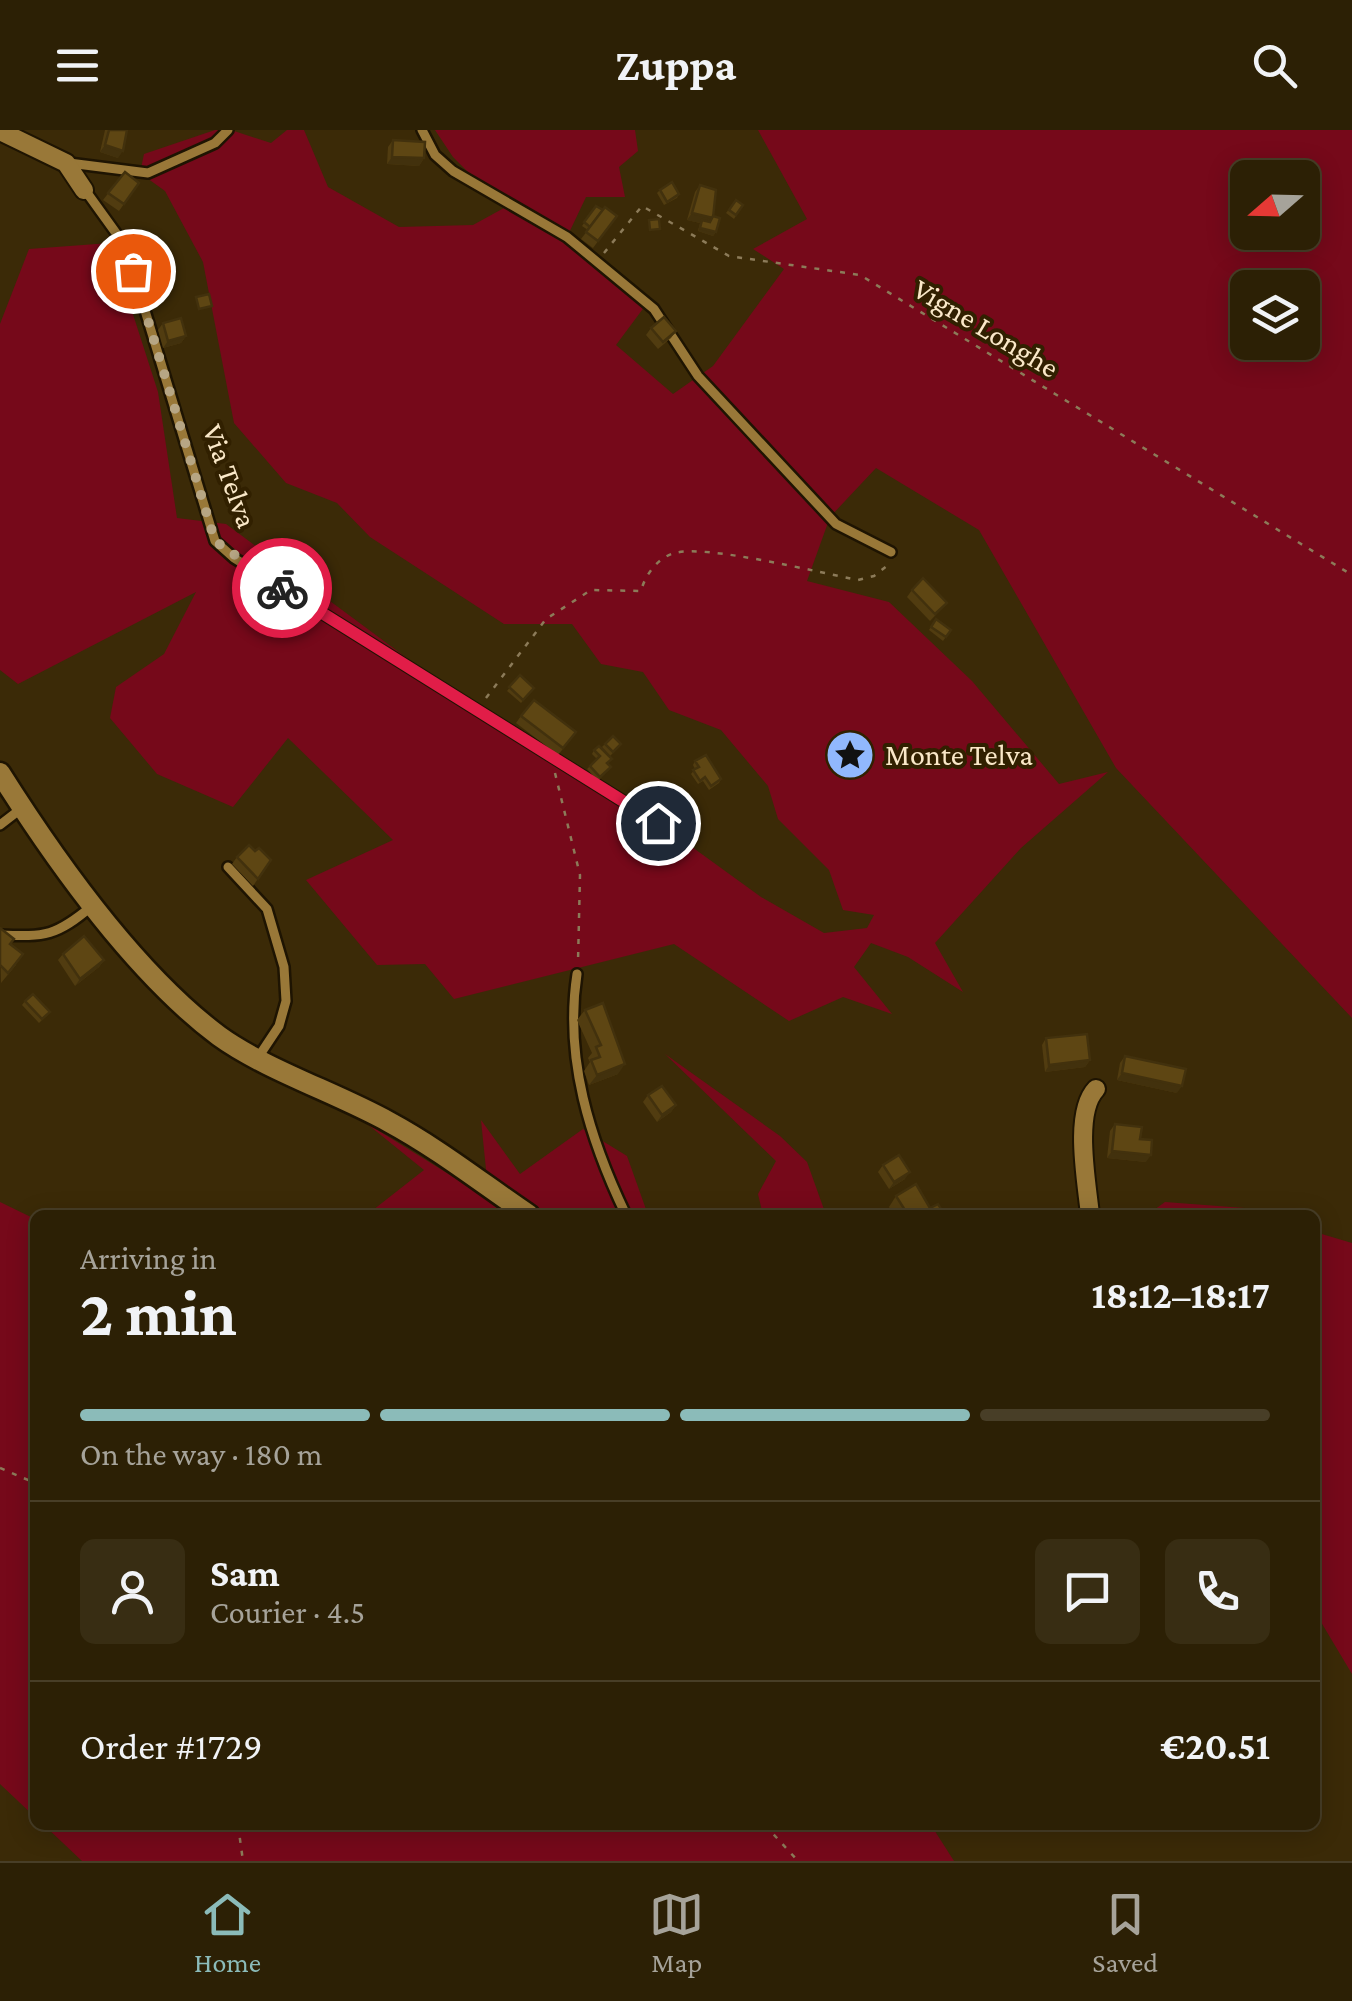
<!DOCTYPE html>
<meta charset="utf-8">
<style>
:root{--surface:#2c2005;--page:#382d13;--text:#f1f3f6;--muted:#a6a39a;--line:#483e27;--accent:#8bbbb9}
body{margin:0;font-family:"Crimson Pro",serif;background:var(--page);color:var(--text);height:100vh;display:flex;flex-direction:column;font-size:38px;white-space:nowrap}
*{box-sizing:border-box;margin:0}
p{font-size:32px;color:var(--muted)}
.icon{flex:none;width:55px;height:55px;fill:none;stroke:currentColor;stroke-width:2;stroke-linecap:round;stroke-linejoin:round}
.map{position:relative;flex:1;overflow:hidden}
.drawer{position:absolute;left:30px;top:1080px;width:1290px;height:620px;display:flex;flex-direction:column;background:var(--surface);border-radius:15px;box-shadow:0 5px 25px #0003,0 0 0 2px var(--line)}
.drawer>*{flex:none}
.needle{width:65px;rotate:250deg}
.tools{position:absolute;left:1230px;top:30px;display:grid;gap:20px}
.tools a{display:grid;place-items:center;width:90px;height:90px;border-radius:15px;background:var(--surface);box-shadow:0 5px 25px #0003,0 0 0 2px var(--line);font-size:50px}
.pin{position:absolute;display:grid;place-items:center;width:85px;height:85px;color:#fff;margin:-42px;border:5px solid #fff;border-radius:50%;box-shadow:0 2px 10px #0007}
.courier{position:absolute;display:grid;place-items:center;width:100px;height:100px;margin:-50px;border:8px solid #e11d48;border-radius:50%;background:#fff;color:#222;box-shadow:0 2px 12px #0007}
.overview em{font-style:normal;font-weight:700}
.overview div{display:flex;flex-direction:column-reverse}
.overview{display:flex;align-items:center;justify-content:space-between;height:170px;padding:0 50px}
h1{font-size:65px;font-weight:700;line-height:75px}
.bar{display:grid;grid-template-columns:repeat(4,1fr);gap:15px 10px;align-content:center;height:120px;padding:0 50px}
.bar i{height:12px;border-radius:8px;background:var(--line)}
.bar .on{background:var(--accent)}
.bar p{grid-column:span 4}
.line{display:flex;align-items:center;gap:25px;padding:0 50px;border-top:2px solid var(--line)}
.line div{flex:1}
.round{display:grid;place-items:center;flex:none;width:105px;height:105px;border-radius:15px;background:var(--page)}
header{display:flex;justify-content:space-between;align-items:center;height:130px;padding:0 50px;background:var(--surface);font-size:45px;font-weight:700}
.dock{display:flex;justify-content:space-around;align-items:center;height:140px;border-top:2px solid var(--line);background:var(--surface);font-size:28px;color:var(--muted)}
.dock a{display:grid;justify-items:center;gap:5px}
.dock .on{color:var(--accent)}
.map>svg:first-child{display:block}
.green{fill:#76091a;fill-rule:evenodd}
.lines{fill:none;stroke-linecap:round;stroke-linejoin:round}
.service-casing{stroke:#1e1402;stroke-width:14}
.minor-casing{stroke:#1e1402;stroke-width:22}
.tertiary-casing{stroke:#1e1402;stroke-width:25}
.path{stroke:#8c7b59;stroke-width:2.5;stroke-dasharray:5 8;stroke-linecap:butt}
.service{stroke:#997838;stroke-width:9}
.minor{stroke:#997838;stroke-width:18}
.tertiary{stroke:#997838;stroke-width:20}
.wall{fill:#513c10}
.shaded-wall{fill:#42310d}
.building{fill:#5e4613;stroke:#42310d;stroke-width:2.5}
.done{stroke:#b7a684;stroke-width:10;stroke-dasharray:0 18}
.route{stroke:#e11d48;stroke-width:12}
.labels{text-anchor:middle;stroke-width:8;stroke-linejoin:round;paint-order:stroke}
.street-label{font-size:30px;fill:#fae8c8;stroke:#312000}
.poi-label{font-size:30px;fill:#fae8c8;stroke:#312000;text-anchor:start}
</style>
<header><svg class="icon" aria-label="menu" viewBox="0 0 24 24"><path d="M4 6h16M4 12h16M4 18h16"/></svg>Zuppa<svg class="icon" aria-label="search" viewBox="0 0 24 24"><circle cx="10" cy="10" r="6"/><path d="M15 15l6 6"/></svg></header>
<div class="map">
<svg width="1352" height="1731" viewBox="0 0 1352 1731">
<rect width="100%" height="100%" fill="#3b2a07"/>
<g class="green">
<path d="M215 0H231L271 13 287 0H304L328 57 399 97 473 95 504 78 453 27 435 0H635L638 21 619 37 625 67H586L567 107 645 176 616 215 673 264 713 236 784 139 753 119 807 89 758 0H1352V888L1116 638 979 400 876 338 830 387 807 451 889 472 972 551 1059 654 1108 642 1021 718 935 813 963 862 908 827 871 813 854 837 892 884 843 867 789 891 674 814 454 869 425 834 377 835 306 750 393 710 288 608 233 677 157 644 110 588 116 557 164 524 196 462 18 554 0 540V194L29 119 110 113 158 262 177 388 226 394 477 580 623 667 761 767 824 803 867 798 874 785 843 780 829 740 778 689 768 656 721 600 669 580 643 542 601 534 572 494H504L370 407 337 373 286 353 234 293 203 132 165 61 140 43 144 24ZM1248 48H1302V102H1248ZM1248 158H1302V212H1248Z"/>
<polygon points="665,924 780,1006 807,1032 826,1085 763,1085 758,1064 776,1031"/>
<polygon points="481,990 520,1044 583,999 627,1026 648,1085 380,1085 373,1080 424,1040 366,993 489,1069"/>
<polygon points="0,1072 35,1089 35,1687 0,1654"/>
<polygon points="1165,1072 1271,1080 1280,1085 1147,1085"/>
<polygon points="1315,1102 1352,1113 1352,1544 1315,1482"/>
<polygon points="44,1695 931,1695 954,1731 82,1731"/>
</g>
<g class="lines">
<g class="service-casing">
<g id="service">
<polyline points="422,0 435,25 453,41 567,107 654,179 698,246 836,394 891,422"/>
<polyline points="69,33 148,43 215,13 228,0"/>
<polyline points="85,60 121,110 133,141 215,411 234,428 658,693"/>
<polyline points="0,695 22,678"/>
<polyline points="228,737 267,779 284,837 286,871 279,896 257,929"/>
<path d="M0 805C46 807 56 806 92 776"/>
<path d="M577 844C564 928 590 1010 626 1085"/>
</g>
</g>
<g class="minor-casing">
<g id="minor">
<polyline points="0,1 66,33 84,60"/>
<path d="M1090 1085C1087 1053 1073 983 1096 959"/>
</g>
</g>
<g class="tertiary-casing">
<path id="tertiary" d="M0 643C55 730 136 844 219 906 266 940 337 963 389 992 439 1019 483 1054 529 1085"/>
</g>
<g class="path">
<polyline points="604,123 642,76 729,126 860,145 1352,445"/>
<path d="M486 568 546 489 591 460 641 461C645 445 658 427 675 423 705 414 821 443 858 450L874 446 888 435"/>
<polyline points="555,643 580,745 578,832"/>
<polyline points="0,1338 35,1353"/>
<polyline points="238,1695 243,1731"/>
<polyline points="765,1695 798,1731"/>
</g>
<use href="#service" class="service"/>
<use href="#minor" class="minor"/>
<use href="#tertiary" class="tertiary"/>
</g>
<g class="wall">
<polygon points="105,0 127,0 118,28 100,22"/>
<polygon points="393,10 424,28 419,36 387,34 388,17"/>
<polygon points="125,42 139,53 119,81 103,70"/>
<polygon points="700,55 713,86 716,102 713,106 698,101 700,93 687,90 695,62"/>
<polygon points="660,60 679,64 677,68 664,75 657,63"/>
<polygon points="736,70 743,75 734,89 726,83"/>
<polygon points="596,76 617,86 593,118 581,109 588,100 582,96"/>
<polygon points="163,193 186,206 181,213 163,218 158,200"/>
<polygon points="651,198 676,201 671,208 658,219 646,205"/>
<polygon points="912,460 947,473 930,491 907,467"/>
<polygon points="936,489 951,500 943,511 929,500"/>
<polygon points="520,545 534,558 521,573 507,561"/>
<polygon points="521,586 571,609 558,625 516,593"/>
<polygon points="605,614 619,617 610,626 602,617"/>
<polygon points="594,620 608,632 611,637 598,651 587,639 597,629 592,624"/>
<polygon points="695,631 721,649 719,653 709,660 703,651 698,654 691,644 695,639 693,635"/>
<polygon points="255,721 271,730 253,756 232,734 237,727"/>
<polygon points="0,798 10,814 16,835 1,853"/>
<polygon points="63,824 104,830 99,837 75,856 58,830"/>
<polygon points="25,871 50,882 39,893 22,875"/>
<polygon points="585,880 618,944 589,955 584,941 590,932 588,928 592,923 577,890"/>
<polygon points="1046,908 1090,930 1085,937 1045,942 1042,915"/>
<polygon points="1125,926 1177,963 1117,950 1120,933"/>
<polygon points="648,965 676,975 671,982 657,992 643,972"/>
<polygon points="1115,994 1140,1009 1146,1032 1107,1028 1110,1001"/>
<polygon points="883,1035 905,1049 889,1059 878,1042"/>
<polygon points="896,1066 930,1078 945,1085 894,1085 889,1077"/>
</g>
<g class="shaded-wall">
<polygon points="105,15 123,21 118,28 100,22"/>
<polygon points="392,27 424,28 419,36 387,34"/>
<polygon points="692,83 713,88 708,95 702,90 700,93 687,90"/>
<polygon points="700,98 716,102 713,106 698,101"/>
<polygon points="186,206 181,213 163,218 168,211"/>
<polygon points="104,830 99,837 75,856 80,849"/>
<polygon points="1090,930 1085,937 1045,942 1049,935"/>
<polygon points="625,934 618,944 589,955 597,945"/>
<polygon points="1122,943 1182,956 1177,963 1117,950"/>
<polygon points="676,975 671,982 657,992 662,985"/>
<polygon points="1112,1021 1151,1025 1146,1032 1107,1028"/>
<polygon points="910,1042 905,1049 889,1059 894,1052"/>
</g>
<g class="building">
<polygon points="109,0 127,0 123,21 105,15"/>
<polygon points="393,10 425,12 424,28 392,27"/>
<polygon points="125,42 139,53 124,74 108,63"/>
<polygon points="672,52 679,64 667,72 660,60"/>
<polygon points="700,55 716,60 713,88 692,83"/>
<polygon points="736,70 743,75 736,85 729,80"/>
<polygon points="596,76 603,80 590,97 584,92"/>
<polygon points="605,77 617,86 598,111 586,102"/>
<polygon points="713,86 720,88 716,102 700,98 702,90 710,92"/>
<polygon points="659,89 660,99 650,100 649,90"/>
<polygon points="209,164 212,176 199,179 196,167"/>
<polygon points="664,187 676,201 663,212 651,198"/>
<polygon points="181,188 186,206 168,211 163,193"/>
<polygon points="923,448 947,473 935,484 912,460"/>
<polygon points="936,489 951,500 946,507 931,497"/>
<polygon points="520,545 534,558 523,570 509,557"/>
<polygon points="534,570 576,602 563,618 521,586"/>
<polygon points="613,606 621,614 613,622 605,614"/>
<polygon points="599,616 612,629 607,633 611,637 600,647 590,636 600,626 594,620"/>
<polygon points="706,625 721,649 711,656 705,647 700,651 693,640 699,637 695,631"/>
<polygon points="249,715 255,721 259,718 271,730 258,749 237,727"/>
<polygon points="0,798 14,809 10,814 23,824 8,843 0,835"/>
<polygon points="84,806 104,830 80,849 63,824"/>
<polygon points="33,864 50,882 42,889 25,871"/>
<polygon points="603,873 625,934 597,945 591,930 600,927 596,917 601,915 585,880"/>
<polygon points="1087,904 1090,930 1049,935 1046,908"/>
<polygon points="1125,926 1186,939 1182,956 1122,943"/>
<polygon points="662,956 676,975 662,985 648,965"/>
<polygon points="1115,994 1142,997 1140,1009 1152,1010 1151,1025 1112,1021"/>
<polygon points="899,1025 910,1042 894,1052 883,1035"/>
<polygon points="916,1054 930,1078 938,1074 945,1085 908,1085 896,1066"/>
</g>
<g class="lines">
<polyline class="done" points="133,141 215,411 282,458"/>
<polyline class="route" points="282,458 658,693"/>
</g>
<defs>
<g id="sight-disc" transform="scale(2.5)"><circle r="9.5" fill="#91b8fd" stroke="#312000"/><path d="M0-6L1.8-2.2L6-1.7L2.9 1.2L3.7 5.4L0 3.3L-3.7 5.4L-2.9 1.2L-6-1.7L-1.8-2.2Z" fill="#111"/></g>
</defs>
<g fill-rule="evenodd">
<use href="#sight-disc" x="850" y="625"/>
</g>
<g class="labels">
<g class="street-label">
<text transform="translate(986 198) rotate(31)" y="10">Vigne Longhe</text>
<text transform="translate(230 346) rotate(70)" y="10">Via Telva</text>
</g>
<g class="poi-label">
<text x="885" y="635">Monte Telva</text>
</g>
</g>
</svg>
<div class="tools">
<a><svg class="needle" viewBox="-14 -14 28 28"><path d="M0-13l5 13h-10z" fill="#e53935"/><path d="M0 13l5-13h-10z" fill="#a6a39a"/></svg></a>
<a><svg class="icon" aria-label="layers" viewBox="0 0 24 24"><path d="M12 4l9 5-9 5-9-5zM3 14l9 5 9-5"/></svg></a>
</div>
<div class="pin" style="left:133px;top:141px;background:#ea580c"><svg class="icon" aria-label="bag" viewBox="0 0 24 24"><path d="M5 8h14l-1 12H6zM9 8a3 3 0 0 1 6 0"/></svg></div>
<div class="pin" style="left:658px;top:693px;background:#1f2937"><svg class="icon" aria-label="home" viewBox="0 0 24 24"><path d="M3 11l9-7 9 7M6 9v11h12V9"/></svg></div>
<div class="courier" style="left:282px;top:458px"><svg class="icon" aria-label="bike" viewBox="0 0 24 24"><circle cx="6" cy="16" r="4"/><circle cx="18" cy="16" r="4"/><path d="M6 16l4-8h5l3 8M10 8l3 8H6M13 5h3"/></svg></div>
<section class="drawer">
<div class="overview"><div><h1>2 min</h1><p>Arriving in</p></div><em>18:12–18:17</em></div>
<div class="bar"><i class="on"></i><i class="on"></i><i class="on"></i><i></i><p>On the way · 180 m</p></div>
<div class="line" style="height:180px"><a class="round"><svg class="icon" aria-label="person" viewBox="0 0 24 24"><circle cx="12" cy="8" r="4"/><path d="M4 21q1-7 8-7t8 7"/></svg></a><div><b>Sam</b><p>Courier · 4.5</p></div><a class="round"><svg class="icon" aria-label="chat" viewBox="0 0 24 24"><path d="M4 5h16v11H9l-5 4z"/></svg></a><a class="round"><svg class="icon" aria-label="phone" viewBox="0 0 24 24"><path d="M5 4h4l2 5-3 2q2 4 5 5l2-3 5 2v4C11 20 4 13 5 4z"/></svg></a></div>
<div class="line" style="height:130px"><div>Order #1729</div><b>€20.51</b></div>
</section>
</div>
<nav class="dock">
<a class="on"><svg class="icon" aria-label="home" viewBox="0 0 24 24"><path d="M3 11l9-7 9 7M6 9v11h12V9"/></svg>Home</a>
<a><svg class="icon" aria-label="map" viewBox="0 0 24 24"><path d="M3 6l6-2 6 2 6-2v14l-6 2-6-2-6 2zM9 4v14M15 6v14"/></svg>Map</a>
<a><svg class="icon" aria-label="saved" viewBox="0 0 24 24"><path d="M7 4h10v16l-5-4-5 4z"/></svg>Saved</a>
</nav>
